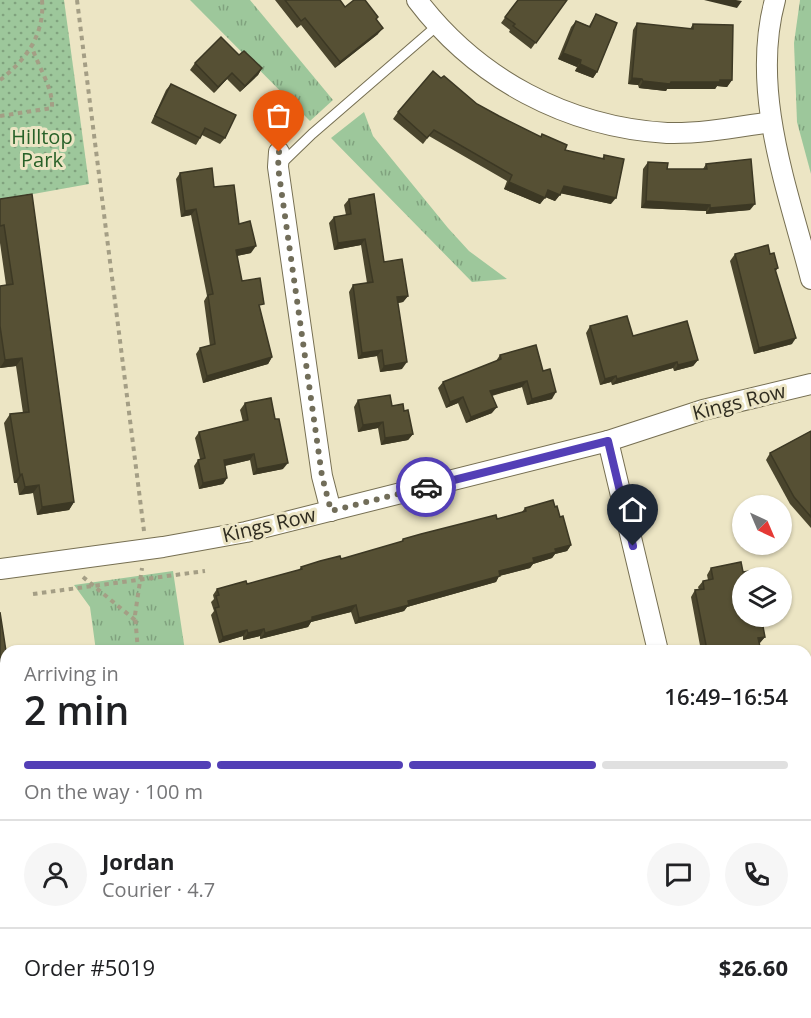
<!DOCTYPE html>
<meta charset="utf-8">
<style>
:root{--surface:#fff;--page:#f6f6f6;--text:#202124;--muted:#757577;--line:#e0e0e0;--accent:#533fb6}
body{margin:0;font-family:"Open Sans",sans-serif;background:var(--page);color:var(--text);height:100vh;display:flex;flex-direction:column;font-size:22px;white-space:nowrap}
*{box-sizing:border-box;margin:0}
p{font-size:20px;color:var(--muted)}
.icon{flex:none;width:33px;height:33px;fill:none;stroke:currentColor;stroke-width:2;stroke-linecap:round;stroke-linejoin:round}
.map{position:relative;flex:1;overflow:hidden}
.drawer{position:absolute;left:0px;top:645px;width:812px;height:374px;display:flex;flex-direction:column;background:var(--surface);border-radius:18px 18px 0 0;box-shadow:0 2px 4px #0004}
.drawer>*{flex:none}
.needle{width:39px;rotate:136deg}
.fabs{position:absolute;left:732px;top:495px;display:grid;gap:12px}
.fabs a{display:grid;place-items:center;width:60px;height:60px;border-radius:50%;background:var(--surface);box-shadow:0 2px 4px #0004;font-size:30px}
.pin{position:absolute;display:grid;place-items:center;width:51px;height:51px;color:#fff;margin:-62px -26px;border-radius:50% 50% 50% 0;rotate:-45deg;box-shadow:0 0 6px #0007}
.pin .icon{rotate:45deg}
.courier{position:absolute;display:grid;place-items:center;width:60px;height:60px;margin:-30px;border:4px solid #533fb6;border-radius:50%;background:#fff;color:#222;box-shadow:0 2px 8px #0007}
.summary em{font-style:normal;font-weight:600}
.summary div{display:flex;flex-direction:column-reverse}
.summary{display:flex;align-items:center;justify-content:space-between;height:102px;padding:0 24px}
h1{font-size:39px;font-weight:600;line-height:45px}
.bar{display:grid;grid-template-columns:repeat(4,1fr);gap:9px 6px;align-content:center;height:72px;padding:0 24px}
.bar i{height:8px;border-radius:4px;background:var(--line)}
.bar .on{background:var(--accent)}
.bar p{grid-column:span 4}
.line{display:flex;align-items:center;gap:15px;padding:0 24px;border-top:2px solid var(--line)}
.line div{flex:1}
.round{display:grid;place-items:center;flex:none;width:63px;height:63px;border-radius:32px;background:var(--page)}
.map>svg:first-child{display:block}
.grass{fill:url(#grass-tufts)}
.park{fill:url(#park-dots)}
.lines{fill:none;stroke-linecap:round;stroke-linejoin:round}
.lane-casing{stroke:#766f52;stroke-width:11}
.street-casing{stroke:#766f52;stroke-width:22}
.path{stroke:#a49e85;stroke-width:4;stroke-dasharray:4.5 4.5;stroke-linecap:butt}
.lane{stroke:#fff;stroke-width:9}
.street{stroke:#fff;stroke-width:20}
.wall{fill:#4a452d}
.shaded-wall{fill:#3c3824}
.building{fill:#565034;stroke:#3c3824;stroke-width:1.5}
.done{stroke:#716d59;stroke-width:6;stroke-dasharray:0 10.8}
.route{stroke:#533fb6;stroke-width:8}
.labels{text-anchor:middle;stroke-width:6;stroke-linejoin:round;paint-order:stroke}
.park-label{font-size:20px;fill:#286128;stroke:#ece5c4}
.street-label{font-size:20px;fill:#2f2c20;stroke:#ece5c4}
</style>
<div class="map">
<svg width="811" height="1018" viewBox="0 0 811 1018">
<defs>
<pattern id="grass-tufts" width="24" height="20" patternUnits="userSpaceOnUse" patternTransform="scale(1.5)"><rect width="24" height="20" fill="#9dc79b"/><path d="M3 7l-1-3M5 7V3M7 7l1-3M15 17l-1-3M17 17v-4M19 17l1-3" fill="none" stroke="#80a27e"/></pattern>
<pattern id="park-dots" width="8" height="8" patternUnits="userSpaceOnUse" patternTransform="scale(1.5)"><rect width="8" height="8" fill="#9dc79b"/><path d="M2 2h.1M6 6h.1" fill="none" stroke="#80a27e" stroke-width="1.8" stroke-linecap="round"/></pattern>
</defs>
<rect width="100%" height="100%" fill="#ece5c4"/>
<g class="grass">
<polygon points="190,0 250,0 333,100 310,121"/>
<polygon points="800,0 811,0 811,174 797,122 794,43"/>
<polygon points="364,112 373,136 448,228 469,251 507,279 472,282 331,138"/>
<polygon points="173,571 185,651 96,651 90,607 74,585"/>
<polygon points="148,1013 238,1013 238,1018 149,1018"/>
</g>
<polygon class="park" points="0,0 64,0 89,184 0,200"/>
<g class="lines">
<g class="lane-casing">
<polyline id="lane" points="280,165 312,134 438,25"/>
</g>
<g class="street-casing">
<g id="street">
<path d="M417 0C477 79 567 127 667 133 702 134 737 127 771 122"/>
<path d="M775 0C750 92 788 190 811 279"/>
<polyline points="279,152 278,167 322,476 331,511"/>
<polyline points="608,441 658,651"/>
<polyline points="0,569 163,547 246,532 608,441 703,410 811,384"/>
<polyline points="806,832 811,836"/>
<polyline points="362,1012 363,1018"/>
<polyline points="704,1012 705,1018"/>
<polyline points="13,1018 13,1012"/>
</g>
</g>
<g class="path">
<polyline points="77,0 144,531"/>
<path d="M0 80C26 60 45 34 42 0"/>
<path d="M0 116 52 108C53 87 38 67 32 47"/>
<polyline points="83,577 135,620"/>
<polyline points="33,594 205,571"/>
<polyline points="138,651 135,615 142,568"/>
<polyline points="202,1012 203,1018"/>
</g>
<use href="#lane" class="lane"/>
<use href="#street" class="street"/>
</g>
<g class="wall">
<polygon points="275,0 340,0 345,7 376,19 378,34 335,68 301,25 297,28"/>
<polygon points="518,0 567,0 531,49 509,32 510,30 501,23"/>
<polygon points="596,14 597,72 593,78 575,71 577,67 558,59 571,27 576,21 589,26"/>
<polygon points="637,23 690,29 693,24 732,80 727,87 717,86 715,89 667,89 666,91 639,88 638,85 628,84 633,30"/>
<polygon points="239,55 262,68 258,75 240,92 227,79 214,93 190,70 195,63"/>
<polygon points="441,78 477,104 499,116 565,150 602,159 604,155 611,204 561,193 555,201 545,197 540,204 504,189 507,181 429,136 423,144 393,119 398,112"/>
<polygon points="171,84 225,138 220,144 202,135 196,145 151,123 166,90"/>
<polygon points="648,162 667,169 703,169 706,164 750,210 706,214 706,211 641,208 643,169"/>
<polygon points="180,173 214,187 239,224 251,253 237,256 242,281 260,310 272,357 268,364 203,383 196,354 200,348 210,346 204,301 207,296 191,215 181,217 176,179"/>
<polygon points="0,199 74,502 69,510 37,515 33,493 19,495 17,483 14,483 4,423 10,414 23,413 16,366 0,368 0,286 6,285 0,243"/>
<polygon points="349,199 384,262 408,296 403,302 398,303 402,369 380,372 377,356 358,359 349,292 353,285 367,283 361,245 334,250 329,223 334,217 346,215 344,205"/>
<polygon points="735,254 770,254 778,268 775,272 792,344 754,354 730,261"/>
<polygon points="590,326 633,336 698,360 693,366 674,371 673,368 612,385 611,382 600,385 586,333"/>
<polygon points="500,355 543,371 552,399 527,405 522,387 492,396 492,413 466,423 458,403 446,408 438,388 443,382 496,361"/>
<polygon points="358,400 392,406 404,411 413,434 408,440 381,445 378,428 358,432 354,407"/>
<polygon points="245,403 283,469 253,475 250,460 225,466 227,478 223,484 199,489 194,466 198,460 200,459 195,438 199,432 243,422 240,410"/>
<polygon points="811,431 811,528 790,504 766,460 770,453"/>
<polygon points="555,507 560,517 571,545 567,551 555,554 552,558 533,564 530,568 499,576 496,582 407,607 404,611 355,624 351,612 311,622 308,627 260,639 260,636 243,640 243,636 219,643 211,615 214,611 211,602 214,599 213,595 217,589 247,584 299,570 301,567 341,559 401,542 403,539 497,519 522,512 525,508"/>
<polygon points="711,568 742,578 765,637 759,643 761,651 701,651 691,597 695,590 699,590 698,587 703,581 708,580 707,575"/>
<polygon points="5,832 6,832 6,848 0,839"/>
<polygon points="806,875 811,881 811,953 806,948"/>
<polygon points="66,1012 94,1012 95,1018 66,1018"/>
<polygon points="285,1012 329,1012 330,1014 334,1018 286,1018"/>
<polygon points="447,1012 554,1012 551,1018 449,1018"/>
<polygon points="561,1012 621,1012 615,1018 557,1018"/>
<polygon points="747,1012 797,1012 800,1018 748,1018"/>
</g>
<g class="shaded-wall">
<polygon points="704,0 736,0 742,1 737,8"/>
<polygon points="383,28 378,34 335,68 340,62"/>
<polygon points="563,53 581,60 577,67 558,59"/>
<polygon points="580,64 597,72 593,78 575,71"/>
<polygon points="262,68 258,75 240,92 245,86"/>
<polygon points="232,73 227,79 214,93 218,87"/>
<polygon points="632,78 642,79 638,85 628,84"/>
<polygon points="720,80 732,80 727,87 717,86 715,89 667,89 666,91 639,88 643,81 671,82"/>
<polygon points="509,182 545,198 540,204 504,189"/>
<polygon points="564,186 616,198 611,204 559,193"/>
<polygon points="548,190 560,195 555,201 543,196"/>
<polygon points="646,201 710,205 706,211 641,208"/>
<polygon points="755,204 750,210 706,214 710,208"/>
<polygon points="196,209 191,215 181,217 185,211"/>
<polygon points="365,239 361,245 334,250 338,243"/>
<polygon points="256,246 251,253 231,257 236,250"/>
<polygon points="408,296 403,302 392,304 397,297"/>
<polygon points="796,338 792,344 754,354 759,348"/>
<polygon points="382,350 377,356 358,359 362,353"/>
<polygon points="272,357 268,364 203,383 207,376"/>
<polygon points="22,358 16,366 0,368 5,360"/>
<polygon points="698,360 693,366 674,371 678,365"/>
<polygon points="407,362 402,369 380,372 384,366"/>
<polygon points="677,362 673,368 612,385 617,379"/>
<polygon points="616,376 611,382 600,385 605,379"/>
<polygon points="527,381 522,387 486,397 490,391"/>
<polygon points="556,392 552,399 527,405 532,399"/>
<polygon points="463,397 458,403 446,408 450,402"/>
<polygon points="497,407 492,413 466,423 471,417"/>
<polygon points="383,422 378,428 358,432 363,425"/>
<polygon points="413,434 408,440 381,445 385,438"/>
<polygon points="254,454 250,460 219,467 224,460"/>
<polygon points="288,463 283,469 253,475 257,469"/>
<polygon points="22,474 17,483 14,483 20,475"/>
<polygon points="227,478 223,484 199,489 203,483"/>
<polygon points="39,485 33,493 19,495 25,487"/>
<polygon points="74,502 69,510 37,515 42,507"/>
<polygon points="571,545 567,551 555,554 552,558 533,564 530,568 499,576 496,582 407,607 404,611 355,624 359,618 499,571 555,549"/>
<polygon points="356,605 351,612 311,622 308,627 260,639 265,633 312,617"/>
<polygon points="264,629 260,636 243,640 248,633"/>
<polygon points="247,630 243,636 219,643 223,637"/>
<polygon points="765,637 760,643 754,644 758,638"/>
<polygon points="720,647 717,651 706,651 707,650"/>
<polygon points="6,662 6,664 3,668 0,668 0,663"/>
<polygon points="553,1012 554,1012 550,1018 538,1018"/>
</g>
<g class="building">
<polygon points="285,0 340,0 345,7 354,0 365,0 378,17 376,19 383,28 340,62 305,18 301,21"/>
<polygon points="518,0 567,0 536,43 513,26 515,24 505,17"/>
<polygon points="596,14 617,23 597,72 580,64 581,60 563,53 576,21 590,27"/>
<polygon points="637,23 693,29 693,24 733,25 732,80 720,80 720,82 671,82 670,84 643,81 642,79 632,78"/>
<polygon points="221,37 239,55 244,51 262,68 245,86 232,73 218,87 195,63"/>
<polygon points="433,71 441,78 444,76 477,104 499,116 541,137 542,134 567,145 565,150 604,159 604,155 624,159 616,198 564,186 560,195 548,190 545,198 509,182 512,175 434,130 427,138 398,112"/>
<polygon points="171,84 236,115 225,138 205,128 200,138 155,116"/>
<polygon points="751,159 755,204 710,208 710,205 646,201 648,162 668,163 667,169 707,169 706,164"/>
<polygon points="212,168 214,187 234,185 239,224 250,221 256,246 236,250 242,281 260,278 264,304 259,305 272,357 207,376 200,348 215,344 208,295 213,294 196,209 185,211 180,173"/>
<polygon points="32,194 74,502 42,507 39,485 25,487 22,474 20,475 10,414 29,412 22,358 5,360 0,326 0,286 13,284 4,225 0,226 0,199"/>
<polygon points="374,194 384,262 402,259 408,296 397,297 407,362 384,366 382,350 362,353 353,285 373,282 365,239 338,243 334,217 351,214 349,199"/>
<polygon points="768,245 770,254 774,253 778,268 775,269 796,338 759,348 735,254"/>
<polygon points="627,316 633,336 687,321 698,360 678,365 677,362 617,379 616,376 605,379 590,326"/>
<polygon points="536,345 543,371 550,369 556,392 532,399 527,381 490,391 497,407 471,417 463,397 450,402 443,382 501,359 500,355"/>
<polygon points="390,395 392,406 403,404 404,411 408,410 413,434 385,438 383,422 363,425 358,400"/>
<polygon points="271,398 275,419 279,419 288,463 257,469 254,454 224,460 227,478 203,483 198,460 205,458 199,432 248,420 245,403"/>
<polygon points="811,431 811,517 794,497 770,453"/>
<polygon points="553,500 555,507 557,506 560,517 563,516 571,545 555,549 556,552 533,558 534,562 499,571 500,576 408,601 409,605 359,618 356,605 312,617 312,620 265,633 264,629 248,633 247,630 223,637 215,608 219,607 216,596 219,595 217,589 246,581 247,584 302,569 301,567 320,561 340,556 341,559 403,541 403,539 421,534 496,515 497,519 526,511 525,508"/>
<polygon points="741,562 743,572 749,571 750,578 742,578 742,616 761,616 765,637 758,638 761,651 721,651 720,647 707,650 695,590 704,589 703,581 713,579 711,568"/>
<polygon points="0,612 6,651 6,662 0,663"/>
<polygon points="0,875 6,878 6,918 3,925 0,924"/>
<polygon points="806,875 811,881 811,942 806,937"/>
<polygon points="71,1012 94,1012 95,1018 72,1018"/>
<polygon points="291,1012 329,1012 330,1014 332,1013 334,1018 292,1018"/>
<polygon points="454,1012 553,1012 538,1018 456,1018"/>
<polygon points="561,1012 619,1012 614,1017 614,1018 566,1018"/>
<polygon points="753,1012 797,1012 800,1015 800,1018 754,1018"/>
</g>
<g class="lines">
<polyline class="done" points="279,152 278,167 322,476 331,511 426,487"/>
<polyline class="route" points="426,487 608,441 633,546"/>
</g>
<g class="labels">
<g class="park-label">
<text x="42" y="144">Hilltop<tspan x="42" dy="23">Park</tspan></text>
</g>
<g class="street-label">
<text transform="translate(739 402) rotate(-14)" y="7">Kings Row</text>
<text transform="translate(269 525) rotate(-13)" y="7">Kings Row</text>
</g>
</g>
</svg>
<div class="fabs">
<a><svg class="needle" viewBox="-14 -14 28 28"><path d="M0-13l5 13h-10z" fill="#e53935"/><path d="M0 13l5-13h-10z" fill="#757577"/></svg></a>
<a><svg class="icon" aria-label="layers" viewBox="0 0 24 24"><path d="M12 4l9 5-9 5-9-5zM3 14l9 5 9-5"/></svg></a>
</div>
<div class="pin" style="left:279px;top:152px;background:#ea580c"><svg class="icon" aria-label="bag" viewBox="0 0 24 24"><path d="M5 8h14l-1 12H6zM9 8a3 3 0 0 1 6 0"/></svg></div>
<div class="pin" style="left:633px;top:546px;background:#1f2937"><svg class="icon" aria-label="home" viewBox="0 0 24 24"><path d="M3 11l9-7 9 7M6 9v11h12V9"/></svg></div>
<div class="courier" style="left:426px;top:487px"><svg class="icon" aria-label="car" viewBox="0 0 24 24"><path d="M5 17H2v-5l4-1 3-4h7l3 4 3 1v5h-3M9 17h6M6 11h13"/><circle cx="7" cy="17" r="2"/><circle cx="17" cy="17" r="2"/></svg></div>
<section class="drawer">
<div class="summary"><div><h1>2 min</h1><p>Arriving in</p></div><em>16:49–16:54</em></div>
<div class="bar"><i class="on"></i><i class="on"></i><i class="on"></i><i></i><p>On the way · 100 m</p></div>
<div class="line" style="height:108px"><a class="round"><svg class="icon" aria-label="person" viewBox="0 0 24 24"><circle cx="12" cy="8" r="4"/><path d="M4 21q1-7 8-7t8 7"/></svg></a><div><b>Jordan</b><p>Courier · 4.7</p></div><a class="round"><svg class="icon" aria-label="chat" viewBox="0 0 24 24"><path d="M4 5h16v11H9l-5 4z"/></svg></a><a class="round"><svg class="icon" aria-label="phone" viewBox="0 0 24 24"><path d="M5 4h4l2 5-3 2q2 4 5 5l2-3 5 2v4C11 20 4 13 5 4z"/></svg></a></div>
<div class="line" style="height:78px"><div>Order #5019</div><b>$26.60</b></div>
</section>
</div>
